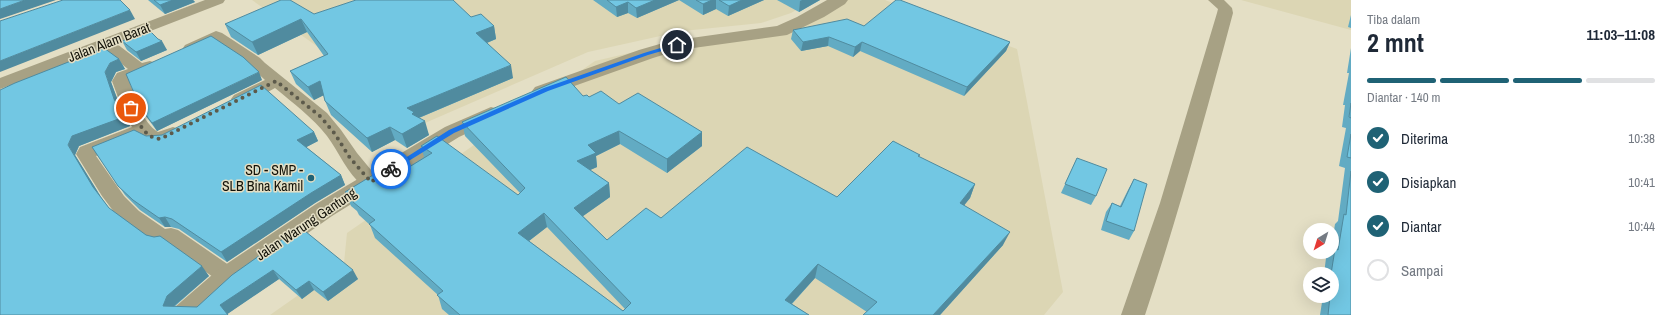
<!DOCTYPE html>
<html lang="id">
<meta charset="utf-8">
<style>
:root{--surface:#fff;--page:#f6f6f7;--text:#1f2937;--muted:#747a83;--line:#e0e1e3;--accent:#1f6275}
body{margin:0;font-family:"Archivo Narrow",sans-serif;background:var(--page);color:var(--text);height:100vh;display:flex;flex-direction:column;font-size:15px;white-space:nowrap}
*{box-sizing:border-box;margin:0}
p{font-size:13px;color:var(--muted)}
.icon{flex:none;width:22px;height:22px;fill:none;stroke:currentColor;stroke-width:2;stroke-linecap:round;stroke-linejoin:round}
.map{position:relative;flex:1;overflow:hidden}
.details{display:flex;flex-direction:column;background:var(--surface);width:320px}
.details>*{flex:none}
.needle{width:26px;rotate:218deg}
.tools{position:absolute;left:1303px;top:223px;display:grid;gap:8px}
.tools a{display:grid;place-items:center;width:36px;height:36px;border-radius:50%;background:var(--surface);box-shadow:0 4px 16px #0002;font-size:20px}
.pin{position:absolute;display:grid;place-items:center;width:34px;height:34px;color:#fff;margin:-17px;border:2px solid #fff;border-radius:50%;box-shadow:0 1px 4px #0007}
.courier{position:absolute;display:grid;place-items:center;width:40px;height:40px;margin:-20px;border:3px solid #1a73e8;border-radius:50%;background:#fff;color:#222;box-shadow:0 1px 5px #0007}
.overview em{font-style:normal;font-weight:700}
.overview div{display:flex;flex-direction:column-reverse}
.overview{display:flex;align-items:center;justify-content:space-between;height:68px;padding:0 16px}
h1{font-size:26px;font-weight:700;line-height:30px}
.bar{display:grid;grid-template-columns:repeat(4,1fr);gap:6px 4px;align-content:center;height:48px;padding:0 16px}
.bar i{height:5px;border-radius:3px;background:var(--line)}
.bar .current{background:var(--accent)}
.bar p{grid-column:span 4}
ol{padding:0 16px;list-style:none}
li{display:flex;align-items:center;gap:12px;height:44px}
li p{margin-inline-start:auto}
li .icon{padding:4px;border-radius:50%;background:var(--accent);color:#fff;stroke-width:4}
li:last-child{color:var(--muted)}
li i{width:22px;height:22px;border:2px solid var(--line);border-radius:50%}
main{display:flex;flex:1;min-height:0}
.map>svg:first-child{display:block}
.built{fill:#dcd6b4}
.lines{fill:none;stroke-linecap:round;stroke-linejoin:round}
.minor{fill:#a7a184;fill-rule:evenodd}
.tertiary{fill:#a7a184;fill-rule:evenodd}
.wall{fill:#62abc3;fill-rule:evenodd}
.shaded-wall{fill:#508b9f}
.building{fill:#72c7e3;stroke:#508b9f;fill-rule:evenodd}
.route{fill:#1a73e8}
.done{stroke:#5c5a4b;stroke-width:4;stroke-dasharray:0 7.2}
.poi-dot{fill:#1f6275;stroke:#e4dfc5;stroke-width:1.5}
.labels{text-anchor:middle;stroke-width:3;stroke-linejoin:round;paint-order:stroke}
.street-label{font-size:14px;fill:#131209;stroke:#e4dfc5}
.poi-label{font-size:14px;fill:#131209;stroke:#e4dfc5;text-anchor:end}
</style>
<main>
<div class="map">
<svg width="1351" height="315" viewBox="0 0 1351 315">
<rect width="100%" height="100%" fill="#e4dfc5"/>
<g class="built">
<polygon points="252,0 812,0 791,13 761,23 683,31 588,52 425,123"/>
<polygon points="838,0 885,0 1017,49 1063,292 1044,315 270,315 344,263 347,233 595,61 686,40 763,33"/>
<polygon points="1241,0 1351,0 1351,30"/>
</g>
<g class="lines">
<g class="minor">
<path d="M205 0H225L223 3 117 44 142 63 150 61 156 63 158 66 156 69 129 81C136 98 142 122 158 132L173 127 179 129 182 133C173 147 153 147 141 138L96 156 124 196 139 211 165 229 171 228 178 230 236 270 239 276 236 282 228 285 220 282 167 244 161 245 154 243 124 222 117 216 102 196 76 154 80 147 132 127 122 108 112 81 117 73 128 69 104 50 0 89V78Z"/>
<path d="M1208 0H1224L1232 8 1233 13C1206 114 1178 216 1145 315H1121L1160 203 1217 13 1218 9Z"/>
<path d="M216 31 222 33 260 58 265 63 327 113 341 130 357 153 381 182 378 187C373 188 368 190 363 186 347 173 339 152 327 136 312 117 293 103 275 88 263 94 248 106 234 103L231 99 234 95 265 80 248 64 215 42 197 51 191 53 185 51 183 48 185 45Z"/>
</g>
<g class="tertiary">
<polygon points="827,0 848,0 845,4 824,17 787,35 679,50 653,58 549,95 542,97 535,95 532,91 535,87 639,50 670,41 777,26 797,17"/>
<polygon points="491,107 498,109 501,114 498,119 459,137 332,216 237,283 203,315 172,315 175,307 219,269 316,204 445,127"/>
</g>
</g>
<g class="wall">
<polygon points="148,0 193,0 195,2 165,14"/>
<polygon points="593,0 764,0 728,16 716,9 703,15 679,0 637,18 628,13 617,17"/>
<polygon points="777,0 820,0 799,12"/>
<polygon points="314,14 471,17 494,26 496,39 487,43 513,78 419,118 429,135 407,148 395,140 372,152 331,115 325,101 324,95 314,100 296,84 290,71 324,56 307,32 258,55 231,37 225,24"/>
<polygon points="1351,15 1351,28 1348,27"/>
<polygon points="864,26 1010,42 1006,51 964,96 860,51 853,57 828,46 801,51 791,39 793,30"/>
<polygon points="158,39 167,50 141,61 127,50 122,41"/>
<polygon points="1351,48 1351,315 1320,315 1323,296 1332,296 1332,274 1324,274 1326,258 1330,254 1330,252 1332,252 1332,243 1335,224 1338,221 1345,168 1339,166 1346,128 1342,127 1345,105 1343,105 1349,73 1347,73"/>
<polygon points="119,59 125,69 116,72 111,82 121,109 130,126 79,146 75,155 101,197 109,208 146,235 209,276 174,307 197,307 300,227 358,279 328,301 314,290 302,299 279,279 227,314 0,315"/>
<polygon points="262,80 157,131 145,115 140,107"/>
<path d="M583 96 619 104 702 132V146L667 173 620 144 596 156 597 167 590 170 609 183 610 197 583 216 607 240 661 218 837 197 919 157 975 184 970 198 964 205 1003 245 940 315H863L867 312 815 278 792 304 809 315H449L442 309 438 295 375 238 370 225 359 215 357 211 351 206 345 192 388 180 424 157 421 146 518 195 520 193 465 136 462 122ZM547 227 625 309 623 311 529 241Z"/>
<polygon points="314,132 318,141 306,147 341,175 345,185 315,203 227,262 179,229 171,227 165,227 140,210 125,195 92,147 146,136"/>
<polygon points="1077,158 1096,196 1091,205 1061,193"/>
<polygon points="1134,179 1134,231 1129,240 1101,230 1106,212 1112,203 1120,206 1129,188"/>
</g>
<g class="shaded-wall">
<polygon points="25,0 56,0 0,19 0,9"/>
<polygon points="173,0 193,0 195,2 165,14 160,5"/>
<polygon points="655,0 679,0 637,18 636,8"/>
<polygon points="712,0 716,0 716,9 703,15 703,4"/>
<polygon points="742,0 764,0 728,16 729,6"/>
<polygon points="802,0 820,0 799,12 800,1"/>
<polygon points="628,2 628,13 617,17 616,7"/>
<polygon points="130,10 135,19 0,72 0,61"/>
<polygon points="301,19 307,32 258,55 252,42"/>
<polygon points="494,26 496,39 479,46 476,33"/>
<polygon points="829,37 828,46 801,51 803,42"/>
<polygon points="162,41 167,50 141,61 136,52"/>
<polygon points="862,42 860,51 853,57 855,47"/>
<polygon points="1010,42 1006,51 964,96 967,87"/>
<polygon points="119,59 125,69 116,72 111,82 121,109 130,126 79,146 75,155 101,197 93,187 68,145 72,136 114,99 105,72 110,63"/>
<polygon points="511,65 513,78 416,119 425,121 429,135 407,148 402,134 407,108"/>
<polygon points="259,72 262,80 157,131 152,123"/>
<polygon points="320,81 326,94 314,100 308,87"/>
<polygon points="390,127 395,140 372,152 367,138"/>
<polygon points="619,131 620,144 596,156 597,167 579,175 577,161 588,145"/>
<polygon points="314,132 318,141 301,150 297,140"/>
<polygon points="702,132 702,146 667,173 667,159"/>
<polygon points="341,175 345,185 315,203 227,262 221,252 311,193"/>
<polygon points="609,183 610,197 576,221 574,208"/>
<polygon points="975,184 970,198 955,217 960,203"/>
<polygon points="544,213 547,227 521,247 518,233"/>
<polygon points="165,217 171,227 165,227 159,218"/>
<polygon points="1010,232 1003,245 940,315 933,315"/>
<polygon points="818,264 815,278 783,313 785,300"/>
<polygon points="202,266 209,276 174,306 171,315 163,306 167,296"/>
<polygon points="273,270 279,279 226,315 220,305"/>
<polygon points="353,270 358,279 328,301 323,292"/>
<polygon points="309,281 314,290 302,299 296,290"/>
</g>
<g class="building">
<polygon points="0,0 25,0 0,9"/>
<polygon points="63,0 120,0 130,10 0,61 0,21"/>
<polygon points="154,0 173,0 160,5"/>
<polygon points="281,0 290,0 314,14 356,0 453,0 471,17 481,14 494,26 476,33 511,65 407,108 414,112 412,114 425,121 402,134 390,127 367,138 325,101 320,81 308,87 290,71 328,54 301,19 252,42 225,24"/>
<polygon points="607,0 655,0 636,8 628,2 616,7"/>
<polygon points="696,0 712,0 703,4"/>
<polygon points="719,0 742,0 729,6"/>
<polygon points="896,0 900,0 1010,42 967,87 862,42 855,47 829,37 803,42 793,30 847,19 864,26"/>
<polygon points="149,30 158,39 162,41 136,52 122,41"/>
<polygon points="211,36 243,57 259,72 152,123 140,107 126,74"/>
<polygon points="104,48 119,59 110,63 105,72 114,99 124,117 72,136 68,145 93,187 109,208 146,235 154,237 160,236 202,266 167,296 163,306 197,307 232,275 300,227 353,270 323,292 309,281 296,290 273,270 220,305 228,315 0,315 0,90 15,83"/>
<path d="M566 77 583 96 587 95 589 97 601 91 619 104 638 93 702 132 667 159 619 131 588 145 596 153 577 161 609 183 574 208 607 240 646 208 661 218 747 147 837 197 893 141 920 155 918 156 975 184 960 203 1010 232 933 315H863L877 302 818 264 785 300 809 315H460L437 295 443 291 369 224 375 220 353 202 354 201 345 192 378 172 388 180 432 153 421 146 437 136 518 195 525 188 462 122ZM544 213 631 303 623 311 518 233Z"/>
<polygon points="261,85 314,132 297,140 341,175 311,193 221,252 172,219 165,217 159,218 133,200 118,186 92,147 134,130 146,136 162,135"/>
<polygon points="1351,103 1351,118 1349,117"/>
<polygon points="1351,134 1351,158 1347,157"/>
<polygon points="1077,158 1107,169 1096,196 1065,184"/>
<polygon points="1351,171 1351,315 1328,315 1330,296 1332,296 1332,274 1331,274 1335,249 1338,250 1344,214 1346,215"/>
<polygon points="1134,179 1147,184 1134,231 1106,221 1112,203 1121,207"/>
</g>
<polygon class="route" points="677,43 680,45 679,46 648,55 548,91 454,133 394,170 391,171 388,169 449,130 544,88 644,53"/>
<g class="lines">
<path class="done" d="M131 108C138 121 144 138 160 139L276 81 321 117 335 134 350 158 371 182 391 169"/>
</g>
<circle class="poi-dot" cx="311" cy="178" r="4"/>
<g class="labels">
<g class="street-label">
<text transform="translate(109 42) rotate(-21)" y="5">Jalan Alam Barat</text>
<text transform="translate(306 224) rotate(-34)" y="5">Jalan Warung Gantung</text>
</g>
<g class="poi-label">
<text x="303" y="175">SD - SMP -<tspan x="303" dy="16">SLB Bina Kamil</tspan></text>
</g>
</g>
</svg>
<div class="tools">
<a><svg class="needle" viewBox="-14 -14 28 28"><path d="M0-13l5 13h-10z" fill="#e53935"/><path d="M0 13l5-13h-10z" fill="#747a83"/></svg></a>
<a><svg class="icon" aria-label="layers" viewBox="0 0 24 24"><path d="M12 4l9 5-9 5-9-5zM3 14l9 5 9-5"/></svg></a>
</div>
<div class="pin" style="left:131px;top:108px;background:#ea580c"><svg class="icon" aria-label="bag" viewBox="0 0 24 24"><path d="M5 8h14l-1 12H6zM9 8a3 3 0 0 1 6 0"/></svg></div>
<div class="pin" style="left:677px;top:45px;background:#1f2937"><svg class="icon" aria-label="home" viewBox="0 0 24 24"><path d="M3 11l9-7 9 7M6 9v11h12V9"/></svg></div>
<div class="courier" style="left:391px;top:169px"><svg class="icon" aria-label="bike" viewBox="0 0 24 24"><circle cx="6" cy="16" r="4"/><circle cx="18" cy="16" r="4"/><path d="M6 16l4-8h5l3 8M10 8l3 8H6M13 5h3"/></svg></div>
</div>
<section class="details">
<div class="overview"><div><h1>2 mnt</h1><p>Tiba dalam</p></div><em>11:03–11:08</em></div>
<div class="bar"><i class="current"></i><i class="current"></i><i class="current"></i><i></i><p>Diantar · 140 m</p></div>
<ol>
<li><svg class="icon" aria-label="check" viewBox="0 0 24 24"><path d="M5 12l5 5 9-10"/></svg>Diterima<p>10:38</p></li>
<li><svg class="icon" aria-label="check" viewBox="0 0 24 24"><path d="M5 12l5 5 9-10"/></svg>Disiapkan<p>10:41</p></li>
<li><svg class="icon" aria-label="check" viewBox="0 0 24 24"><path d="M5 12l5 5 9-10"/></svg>Diantar<p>10:44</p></li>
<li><i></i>Sampai</li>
</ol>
</section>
</main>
